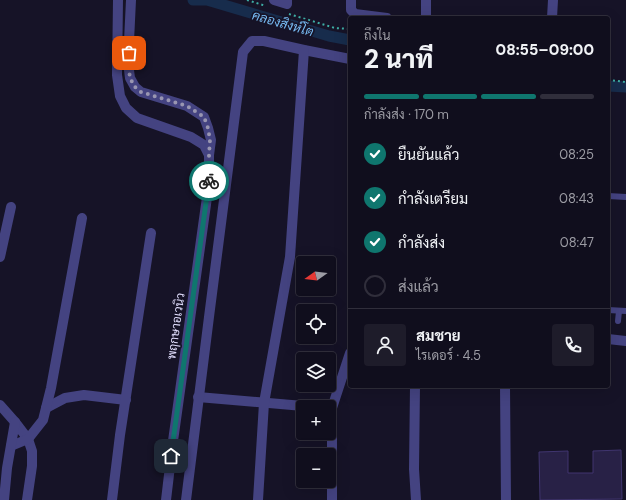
<!DOCTYPE html>
<html lang="th">
<meta charset="utf-8">
<style>
:root{--surface:#100e1d;--page:#1e1c2a;--text:#f1f3f6;--muted:#9c9ca4;--line:#302e3b;--accent:#0f766e}
body{margin:0;font-family:"DM Sans",Sarabun,sans-serif;background:var(--page);color:var(--text);height:100vh;display:flex;flex-direction:column;font-size:15px;white-space:nowrap}
*{box-sizing:border-box;margin:0}
p{font-size:13px;color:var(--muted)}
.icon{flex:none;width:22px;height:22px;fill:none;stroke:currentColor;stroke-width:2;stroke-linecap:round;stroke-linejoin:round}
.map{position:relative;flex:1;overflow:hidden}
.drawer{position:absolute;left:348px;top:16px;width:262px;height:372px;display:flex;flex-direction:column;background:var(--surface);border-radius:4px;box-shadow:0 4px 16px #0002,0 0 0 1px var(--line)}
.drawer>*{flex:none}
.needle{width:26px;rotate:256deg}
.controls{position:absolute;left:296px;top:256px;display:grid;gap:8px}
.controls a{display:grid;place-items:center;width:40px;height:40px;border-radius:4px;background:var(--surface);box-shadow:0 4px 16px #0002,0 0 0 1px var(--line);font-size:20px}
.pin{position:absolute;display:grid;place-items:center;width:34px;height:34px;color:#fff;margin:-17px;border-radius:8px;box-shadow:0 2px 6px #0006}
.courier{position:absolute;display:grid;place-items:center;width:40px;height:40px;margin:-20px;border:3px solid #0f766e;border-radius:50%;background:#fff;color:#222;box-shadow:0 1px 5px #0007}
.overview em{font-style:normal;font-weight:800}
.overview div{display:flex;flex-direction:column-reverse}
.overview{display:flex;align-items:center;justify-content:space-between;height:68px;padding:0 16px}
h1{font-size:26px;font-weight:800;line-height:30px}
.bar{display:grid;grid-template-columns:repeat(4,1fr);gap:6px 4px;align-content:center;height:48px;padding:0 16px}
.bar i{height:5px;border-radius:3px;background:var(--line)}
.bar .on{background:var(--accent)}
.bar p{grid-column:span 4}
.line{display:flex;align-items:center;gap:10px;padding:0 16px;border-top:1px solid var(--line)}
.line div{flex:1}
.round{display:grid;place-items:center;flex:none;width:42px;height:42px;border-radius:4px;background:var(--page)}
ol{padding:0 16px;list-style:none}
li{display:flex;align-items:center;gap:12px;height:44px}
li p{margin-inline-start:auto}
li .icon{padding:4px;border-radius:50%;background:var(--accent);color:#fff;stroke-width:4}
li:last-child{color:var(--muted)}
li i{width:22px;height:22px;border:2px solid var(--line);border-radius:50%}
.map>svg:first-child{display:block}
.lines{fill:none;stroke-linecap:round;stroke-linejoin:round}
.canal{stroke:#172c4c;stroke-width:11}
.building{fill:#282146;stroke:#40356f}
.path{stroke:#3eaea5;stroke-width:2;stroke-dasharray:2 3;stroke-linecap:butt}
.service{stroke:#444381;stroke-width:6}
.minor{stroke:#444381;stroke-width:10}
.tertiary{stroke:#444381;stroke-width:10}
.done{stroke:#9996b1;stroke-width:4;stroke-dasharray:0 7.2}
.route{stroke:#0f766e;stroke-width:5}
.labels{text-anchor:middle;stroke-width:3.5;stroke-linejoin:round;paint-order:stroke}
.street-label{font-size:12px;fill:#dfdcfb;stroke:#161327}
.water-label{font-size:13px;font-style:italic;fill:#76b9f0;stroke:#161327}
</style>
<div class="map">
<svg width="626" height="500" viewBox="0 0 626 500">
<rect width="100%" height="100%" fill="#161327"/>
<g class="lines">
<g class="canal">
<polyline points="193,0 207,0 329,36 350,40"/>
<polyline points="608,86 626,87"/>
</g>
</g>
<polygon class="building" points="621,450 622,499 540,500 539,452 568,451 568,473 593,473 593,451"/>
<g class="lines">
<g class="path">
<polyline points="247,0 266,6"/>
<polyline points="289,14 335,28 350,29"/>
<polyline points="608,80 626,82"/>
</g>
<g class="service">
<polyline points="608,196 626,197"/>
<polyline points="608,310 626,311"/>
<polyline points="618,321 619,311"/>
</g>
<g class="minor">
<polyline points="274,0 287,4 287,0"/>
<polyline points="351,0 351,10 355,14 387,18"/>
<polyline points="426,18 426,0"/>
<polyline points="552,18 553,0"/>
<polyline points="0,257 11,207"/>
<polyline points="608,339 626,341"/>
<polyline points="415,386 414,469 416,500"/>
<polyline points="505,386 506,500"/>
<polyline points="198,397 315,407"/>
<polyline points="0,405 15,422 28,439 32,451 32,466 27,500"/>
<polyline points="46,408 65,398 84,395 126,400"/>
<polyline points="11,446 28,439 43,420 51,388 82,218"/>
<polyline points="4,500 7,468 15,422"/>
<polyline points="112,500 120,435 151,233"/>
<polyline points="186,500 209,317 243,52 252,41 264,41 304,50 350,59"/>
<polyline points="258,500 264,403 290,257 304,50"/>
<polyline points="332,500 332,408 350,353"/>
</g>
<g class="tertiary">
<polyline points="118,0 117,75 120,96 126,108 137,118 191,137 204,145 209,155"/>
<polyline points="131,0 128,62 130,78 135,87 141,92 187,106 204,117 208,128 211,140 209,155 209,183 173,441 166,500"/>
</g>
</g>
<g class="lines">
<polyline class="done" points="129,53 128,62 130,78 135,87 141,92 187,106 204,117 208,128 210,140 209,155 209,181"/>
<polyline class="route" points="171,456 209,181"/>
</g>
<g class="labels">
<g class="street-label">
<text transform="translate(176 326) rotate(-82)" y="4">พฤกษาอเวนิว</text>
</g>
<g class="water-label">
<text transform="translate(283 23) rotate(16)" y="5">คลองสิงห์โต</text>
</g>
</g>
</svg>
<div class="controls">
<a><svg class="needle" viewBox="-14 -14 28 28"><path d="M0-13l5 13h-10z" fill="#e53935"/><path d="M0 13l5-13h-10z" fill="#9c9ca4"/></svg></a>
<a><svg class="icon" aria-label="locate" viewBox="0 0 24 24"><circle cx="12" cy="12" r="6"/><path d="M12 2v4M12 18v4M2 12h4M18 12h4"/></svg></a>
<a><svg class="icon" aria-label="layers" viewBox="0 0 24 24"><path d="M12 4l9 5-9 5-9-5zM3 14l9 5 9-5"/></svg></a>
<a>+</a>
<a>−</a>
</div>
<div class="pin" style="left:129px;top:53px;background:#ea580c"><svg class="icon" aria-label="bag" viewBox="0 0 24 24"><path d="M5 8h14l-1 12H6zM9 8a3 3 0 0 1 6 0"/></svg></div>
<div class="pin" style="left:171px;top:456px;background:#1f2937"><svg class="icon" aria-label="home" viewBox="0 0 24 24"><path d="M3 11l9-7 9 7M6 9v11h12V9"/></svg></div>
<div class="courier" style="left:209px;top:181px"><svg class="icon" aria-label="bike" viewBox="0 0 24 24"><circle cx="6" cy="16" r="4"/><circle cx="18" cy="16" r="4"/><path d="M6 16l4-8h5l3 8M10 8l3 8H6M13 5h3"/></svg></div>
<section class="drawer">
<div class="overview"><div><h1>2 นาที</h1><p>ถึงใน</p></div><em>08:55–09:00</em></div>
<div class="bar"><i class="on"></i><i class="on"></i><i class="on"></i><i></i><p>กำลังส่ง · 170 m</p></div>
<ol>
<li><svg class="icon" aria-label="check" viewBox="0 0 24 24"><path d="M5 12l5 5 9-10"/></svg>ยืนยันแล้ว<p>08:25</p></li>
<li><svg class="icon" aria-label="check" viewBox="0 0 24 24"><path d="M5 12l5 5 9-10"/></svg>กำลังเตรียม<p>08:43</p></li>
<li><svg class="icon" aria-label="check" viewBox="0 0 24 24"><path d="M5 12l5 5 9-10"/></svg>กำลังส่ง<p>08:47</p></li>
<li><i></i>ส่งแล้ว</li>
</ol>
<div class="line" style="height:72px"><a class="round"><svg class="icon" aria-label="person" viewBox="0 0 24 24"><circle cx="12" cy="8" r="4"/><path d="M4 21q1-7 8-7t8 7"/></svg></a><div><b>สมชาย</b><p>ไรเดอร์ · 4.5</p></div><a class="round"><svg class="icon" aria-label="phone" viewBox="0 0 24 24"><path d="M5 4h4l2 5-3 2q2 4 5 5l2-3 5 2v4C11 20 4 13 5 4z"/></svg></a></div>
</section>
</div>
